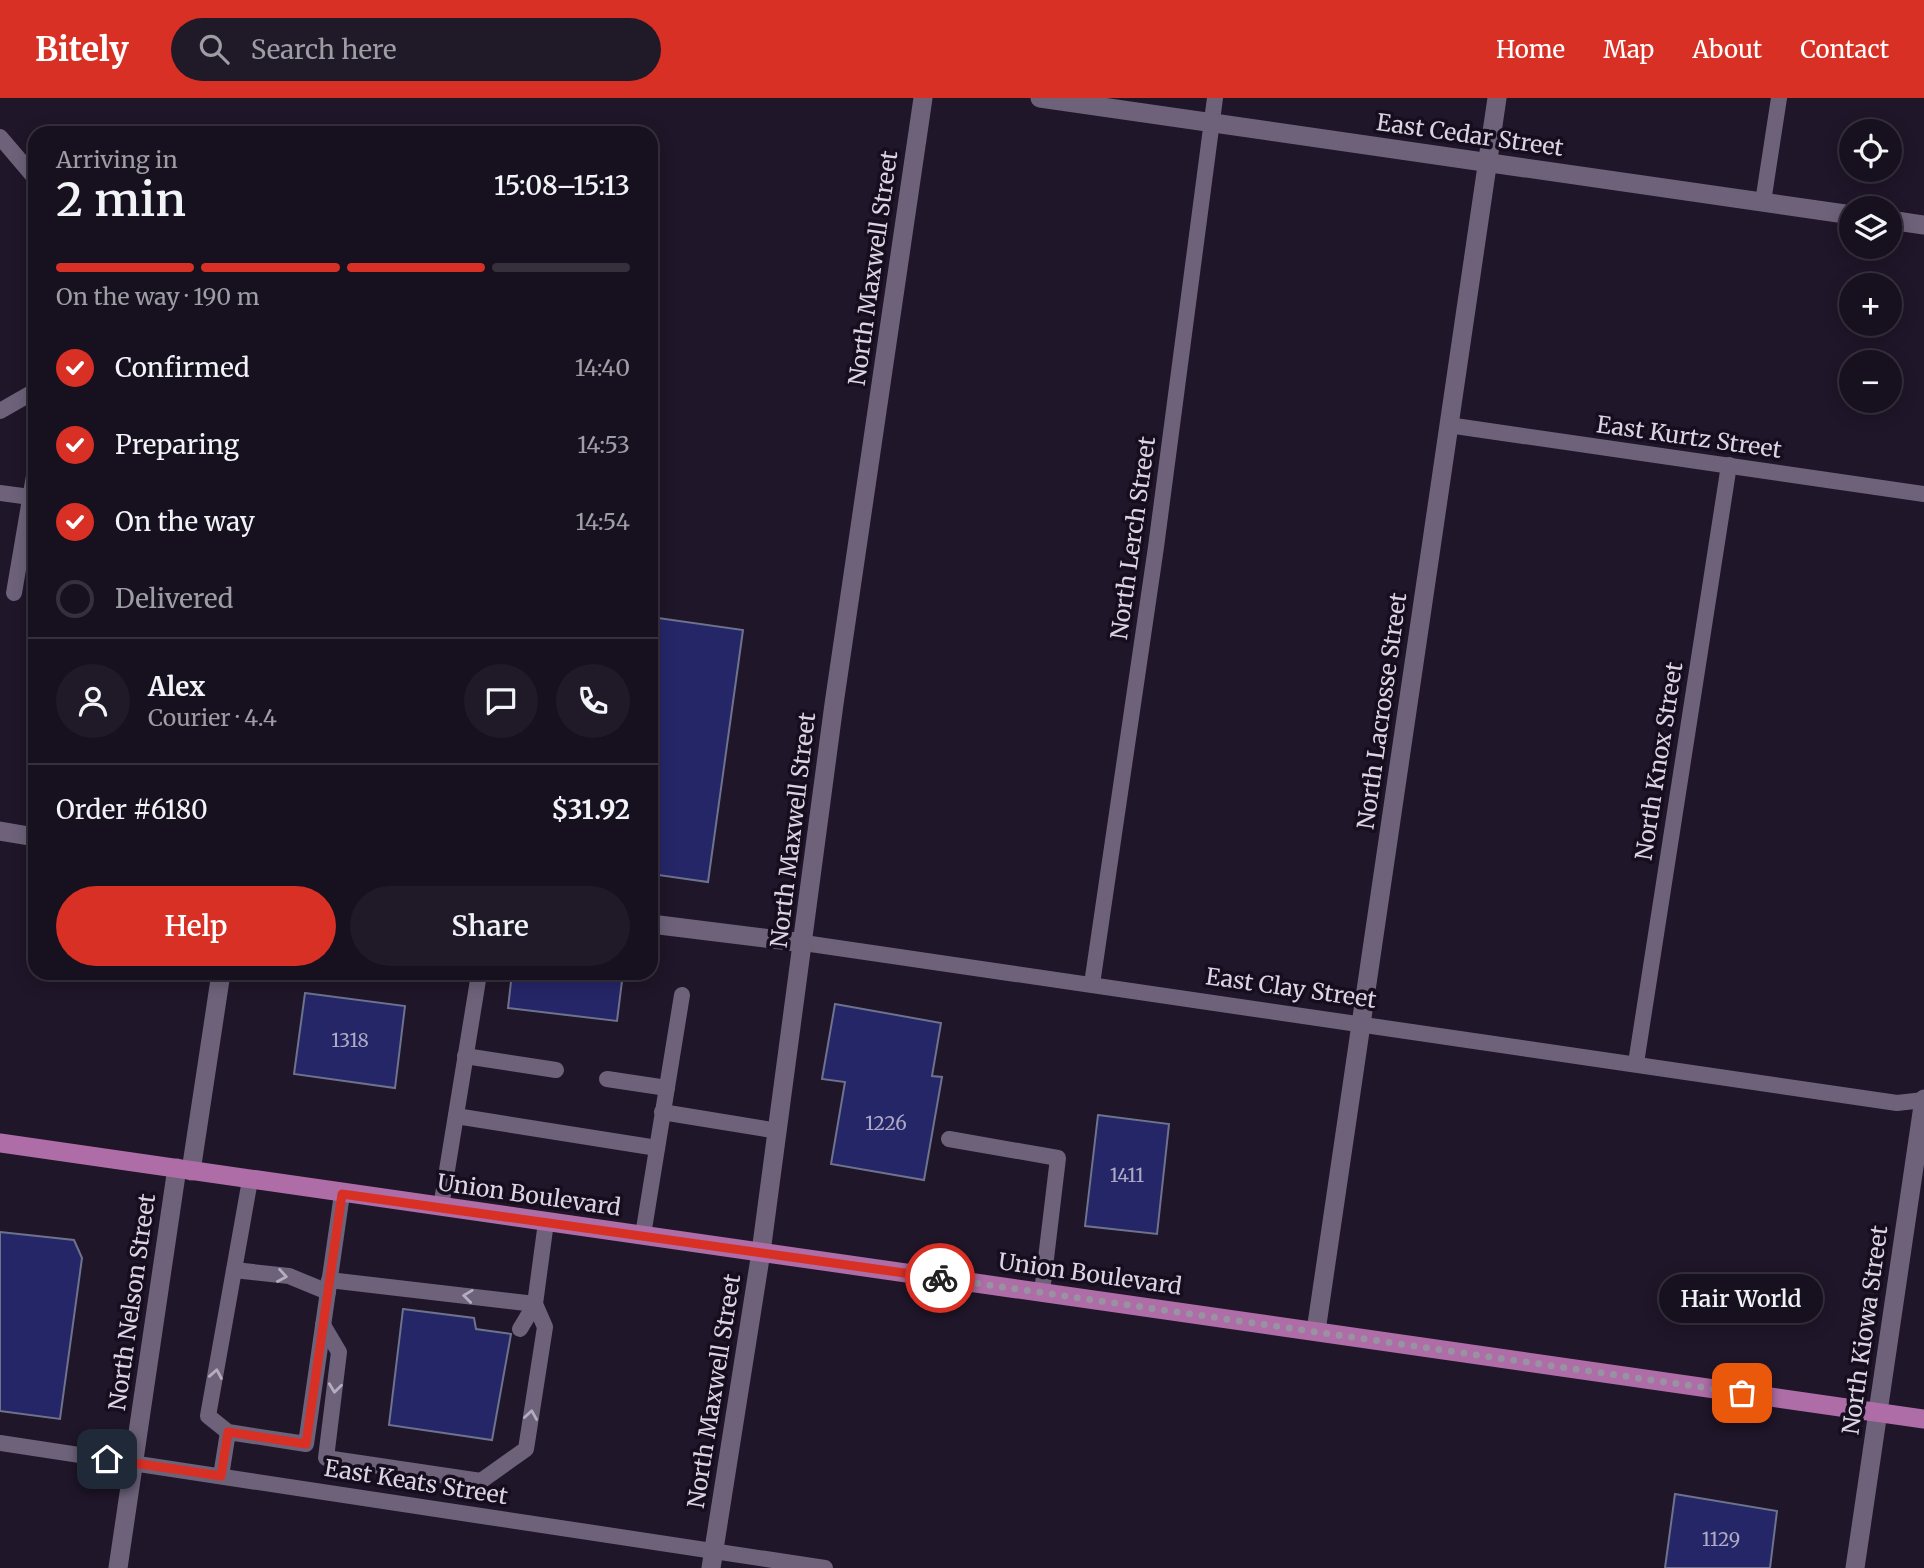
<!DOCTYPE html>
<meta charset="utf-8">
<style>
:root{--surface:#17101f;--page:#201928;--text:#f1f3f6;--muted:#9e9da4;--line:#36303d;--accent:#d93025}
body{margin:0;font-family:Merriweather,serif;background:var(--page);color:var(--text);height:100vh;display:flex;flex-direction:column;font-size:26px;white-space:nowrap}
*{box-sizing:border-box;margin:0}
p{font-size:23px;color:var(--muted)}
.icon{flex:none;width:38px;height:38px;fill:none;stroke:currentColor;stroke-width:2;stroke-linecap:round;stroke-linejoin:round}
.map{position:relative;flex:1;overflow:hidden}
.sheet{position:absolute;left:28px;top:28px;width:630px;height:854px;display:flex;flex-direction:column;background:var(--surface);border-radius:21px;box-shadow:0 4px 18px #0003,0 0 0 2px var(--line)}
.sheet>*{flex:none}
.tools{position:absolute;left:1839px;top:21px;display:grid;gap:14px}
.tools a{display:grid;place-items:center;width:63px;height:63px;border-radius:50%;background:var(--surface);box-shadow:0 4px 18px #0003,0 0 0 2px var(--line);font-size:35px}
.pin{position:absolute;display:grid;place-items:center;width:60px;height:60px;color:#fff;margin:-30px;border-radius:14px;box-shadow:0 4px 10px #0006}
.courier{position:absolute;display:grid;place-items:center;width:70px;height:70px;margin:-35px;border:5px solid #d93025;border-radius:50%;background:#fff;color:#222;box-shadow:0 2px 9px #0007}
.bubble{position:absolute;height:49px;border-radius:24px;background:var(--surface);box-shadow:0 4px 18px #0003,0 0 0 2px var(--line);font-size:23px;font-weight:600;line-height:49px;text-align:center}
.headline em{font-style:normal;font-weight:600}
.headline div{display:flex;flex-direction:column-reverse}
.headline{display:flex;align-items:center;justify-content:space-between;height:119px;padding:0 28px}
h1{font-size:46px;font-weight:600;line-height:52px}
.bar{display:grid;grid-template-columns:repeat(4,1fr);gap:10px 7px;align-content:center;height:84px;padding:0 28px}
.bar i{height:9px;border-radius:5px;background:var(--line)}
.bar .current{background:var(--accent)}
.bar p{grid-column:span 4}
.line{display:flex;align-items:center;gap:18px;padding:0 28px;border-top:2px solid var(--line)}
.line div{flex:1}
.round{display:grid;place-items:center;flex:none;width:74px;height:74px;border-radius:37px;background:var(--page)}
ol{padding:0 28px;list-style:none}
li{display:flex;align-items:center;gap:21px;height:77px}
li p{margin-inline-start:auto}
li .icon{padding:7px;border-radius:50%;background:var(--accent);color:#fff;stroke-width:4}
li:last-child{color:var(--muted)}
li i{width:38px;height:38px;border:4px solid var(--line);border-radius:50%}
.action{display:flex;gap:14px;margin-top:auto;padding:14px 28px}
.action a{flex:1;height:80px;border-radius:42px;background:var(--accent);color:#fff;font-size:28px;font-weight:600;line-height:80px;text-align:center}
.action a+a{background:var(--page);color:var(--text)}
header{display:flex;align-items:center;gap:42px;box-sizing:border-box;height:98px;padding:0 35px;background:var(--accent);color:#fff}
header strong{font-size:33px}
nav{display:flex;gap:38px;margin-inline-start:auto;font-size:24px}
.search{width:490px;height:63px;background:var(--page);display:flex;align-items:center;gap:18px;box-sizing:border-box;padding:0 24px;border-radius:38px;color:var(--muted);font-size:26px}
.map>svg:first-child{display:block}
.building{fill:#252667;stroke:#6e728c;stroke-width:2}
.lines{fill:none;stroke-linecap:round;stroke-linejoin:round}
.service{stroke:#6d627a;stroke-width:16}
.minor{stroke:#6d627a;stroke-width:19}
.primary{stroke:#ae6da6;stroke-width:19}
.oneway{stroke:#b4adbe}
.done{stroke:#9992a2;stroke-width:7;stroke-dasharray:0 12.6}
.route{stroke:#d93025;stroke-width:9}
.labels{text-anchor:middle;stroke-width:7;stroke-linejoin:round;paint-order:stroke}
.number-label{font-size:19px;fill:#aea9c4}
.street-label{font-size:23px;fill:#dbd5e3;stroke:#160d1f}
</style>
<header>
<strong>Bitely</strong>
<div class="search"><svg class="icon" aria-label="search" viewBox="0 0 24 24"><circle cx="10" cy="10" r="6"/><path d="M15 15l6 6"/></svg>Search here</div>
<nav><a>Home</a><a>Map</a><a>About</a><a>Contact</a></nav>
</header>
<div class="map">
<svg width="1924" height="1470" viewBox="0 0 1924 1470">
<rect width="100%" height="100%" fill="#1f1629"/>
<g class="building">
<polygon points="651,519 743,532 708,784 651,776"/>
<polygon points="512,875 623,875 617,923 508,910"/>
<polygon points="305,895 405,908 395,990 294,976"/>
<polygon points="835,906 941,925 932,978 942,979 924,1082 831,1066 845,984 822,981"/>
<polygon points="1098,1017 1169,1026 1157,1136 1085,1128"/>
<polygon points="0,1134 74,1142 82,1160 60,1321 0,1313"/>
<polygon points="403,1211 474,1220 476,1231 511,1236 492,1342 389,1327"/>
<polygon points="1675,1396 1777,1413 1770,1470 1665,1470"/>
</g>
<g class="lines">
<g class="service">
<polyline points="0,39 35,80"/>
<polyline points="1763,104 1779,0"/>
<polyline points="0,313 35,293"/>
<polyline points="1448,327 1924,396"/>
<polyline points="0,395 30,399"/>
<polyline points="14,495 35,372"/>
<polyline points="804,845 1897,1005 1924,1002"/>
<polyline points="1092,886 1156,449 1215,0"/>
<polyline points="465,958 556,972"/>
<polyline points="1636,965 1729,367"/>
<polyline points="607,981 667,990"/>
<polyline points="662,1014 778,1033"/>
<polyline points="456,1018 657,1050"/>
<polyline points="949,1041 1058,1060 1042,1194"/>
<polyline points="250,1082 208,1318 228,1334 306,1346 342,1096"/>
<polyline points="441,1109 479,876"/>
<polyline points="643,1137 682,897"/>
<polyline points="234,1172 289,1178 328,1194"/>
<polyline points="329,1182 535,1206 520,1231"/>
<polyline points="323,1227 339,1254 326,1360 481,1383 526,1351 545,1229 535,1206 546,1124"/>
<polyline points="0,1345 825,1470"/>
<polyline points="221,1378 228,1334"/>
</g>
<g class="minor">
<polyline points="1040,0 1852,117"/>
<polyline points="1890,122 1924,127"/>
<polyline points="0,733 35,739"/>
<polyline points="651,826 804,845"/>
<polyline points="191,1073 221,875"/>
<polyline points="1316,1233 1497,0"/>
<polyline points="118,1470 177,1070"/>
<polyline points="711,1470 761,1154 834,606 923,0"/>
<polyline points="1855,1470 1924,1001"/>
</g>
<polyline class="primary" points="0,1045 1924,1321"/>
</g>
<defs><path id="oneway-chevron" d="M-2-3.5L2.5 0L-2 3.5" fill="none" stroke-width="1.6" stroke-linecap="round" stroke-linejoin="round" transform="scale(1.75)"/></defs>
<g class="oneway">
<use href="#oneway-chevron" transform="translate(282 1178) rotate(10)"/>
<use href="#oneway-chevron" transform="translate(468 1198) rotate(-173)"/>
<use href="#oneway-chevron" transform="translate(216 1276) rotate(-80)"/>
<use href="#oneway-chevron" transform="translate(335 1290) rotate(97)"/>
<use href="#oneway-chevron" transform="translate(531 1317) rotate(-81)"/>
</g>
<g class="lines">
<polyline class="done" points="940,1180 1742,1295"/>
<polyline class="route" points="107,1361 221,1378 228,1334 306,1346 342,1096 940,1180"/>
</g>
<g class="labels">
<g class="number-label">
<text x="350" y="949">1318</text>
<text x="886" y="1032">1226</text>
<text x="1127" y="1084">1411</text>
<text x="1721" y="1448">1129</text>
</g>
<g class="street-label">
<text transform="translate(1470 37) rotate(8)" y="8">East Cedar Street</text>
<text transform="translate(873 170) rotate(-82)" y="8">North Maxwell Street</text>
<text transform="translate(1689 339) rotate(8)" y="8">East Kurtz Street</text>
<text transform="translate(1133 440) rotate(-82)" y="8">North Lerch Street</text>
<text transform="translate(1382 613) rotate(-82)" y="8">North Lacrosse Street</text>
<text transform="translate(1659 663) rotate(-81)" y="8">North Knox Street</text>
<text transform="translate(793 732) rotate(-83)" y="8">North Maxwell Street</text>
<text transform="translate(1291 890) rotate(8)" y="8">East Clay Street</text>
<text transform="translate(529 1097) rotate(8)" y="8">Union Boulevard</text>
<text transform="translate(1090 1176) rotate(8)" y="8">Union Boulevard</text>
<text transform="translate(132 1204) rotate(-82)" y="8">North Nelson Street</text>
<text transform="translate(1865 1232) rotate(-82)" y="8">North Kiowa Street</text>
<text transform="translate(714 1293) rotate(-81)" y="8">North Maxwell Street</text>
<text transform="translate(416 1384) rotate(9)" y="8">East Keats Street</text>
</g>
</g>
</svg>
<div class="tools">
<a><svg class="icon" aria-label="locate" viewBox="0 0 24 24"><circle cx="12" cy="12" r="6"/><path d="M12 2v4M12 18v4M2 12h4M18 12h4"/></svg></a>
<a><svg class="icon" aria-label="layers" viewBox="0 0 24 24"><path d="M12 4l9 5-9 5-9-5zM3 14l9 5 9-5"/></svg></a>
<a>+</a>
<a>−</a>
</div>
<div class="pin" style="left:1742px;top:1295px;background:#ea580c"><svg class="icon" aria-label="bag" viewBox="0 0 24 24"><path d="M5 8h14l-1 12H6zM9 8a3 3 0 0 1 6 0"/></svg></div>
<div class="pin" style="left:107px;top:1361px;background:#1f2937"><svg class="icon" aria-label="home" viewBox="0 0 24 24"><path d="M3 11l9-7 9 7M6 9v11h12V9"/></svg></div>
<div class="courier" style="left:940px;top:1180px"><svg class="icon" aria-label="bike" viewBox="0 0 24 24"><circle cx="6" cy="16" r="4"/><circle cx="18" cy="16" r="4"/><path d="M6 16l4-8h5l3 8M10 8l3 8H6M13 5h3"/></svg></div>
<div class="bubble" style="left:1659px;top:1176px;width:164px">Hair World</div>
<section class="sheet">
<div class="headline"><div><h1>2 min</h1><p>Arriving in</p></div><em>15:08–15:13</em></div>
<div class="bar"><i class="current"></i><i class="current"></i><i class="current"></i><i></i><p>On the way · 190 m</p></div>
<ol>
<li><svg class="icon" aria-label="check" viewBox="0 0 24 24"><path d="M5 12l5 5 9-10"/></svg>Confirmed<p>14:40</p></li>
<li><svg class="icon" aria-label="check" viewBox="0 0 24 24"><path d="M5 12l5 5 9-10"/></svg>Preparing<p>14:53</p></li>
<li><svg class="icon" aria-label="check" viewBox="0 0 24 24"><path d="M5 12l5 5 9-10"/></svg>On the way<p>14:54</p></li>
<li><i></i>Delivered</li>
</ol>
<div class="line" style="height:126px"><a class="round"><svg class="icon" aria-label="person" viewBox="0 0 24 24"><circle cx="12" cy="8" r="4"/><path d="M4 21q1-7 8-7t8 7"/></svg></a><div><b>Alex</b><p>Courier · 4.4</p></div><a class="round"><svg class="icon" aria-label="chat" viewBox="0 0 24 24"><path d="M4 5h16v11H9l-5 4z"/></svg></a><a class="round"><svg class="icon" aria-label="phone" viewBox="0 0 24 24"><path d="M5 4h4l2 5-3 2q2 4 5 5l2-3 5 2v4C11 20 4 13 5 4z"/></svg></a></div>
<div class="line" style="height:91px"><div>Order #6180</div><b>$31.92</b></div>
<div class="action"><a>Help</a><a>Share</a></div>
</section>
</div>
